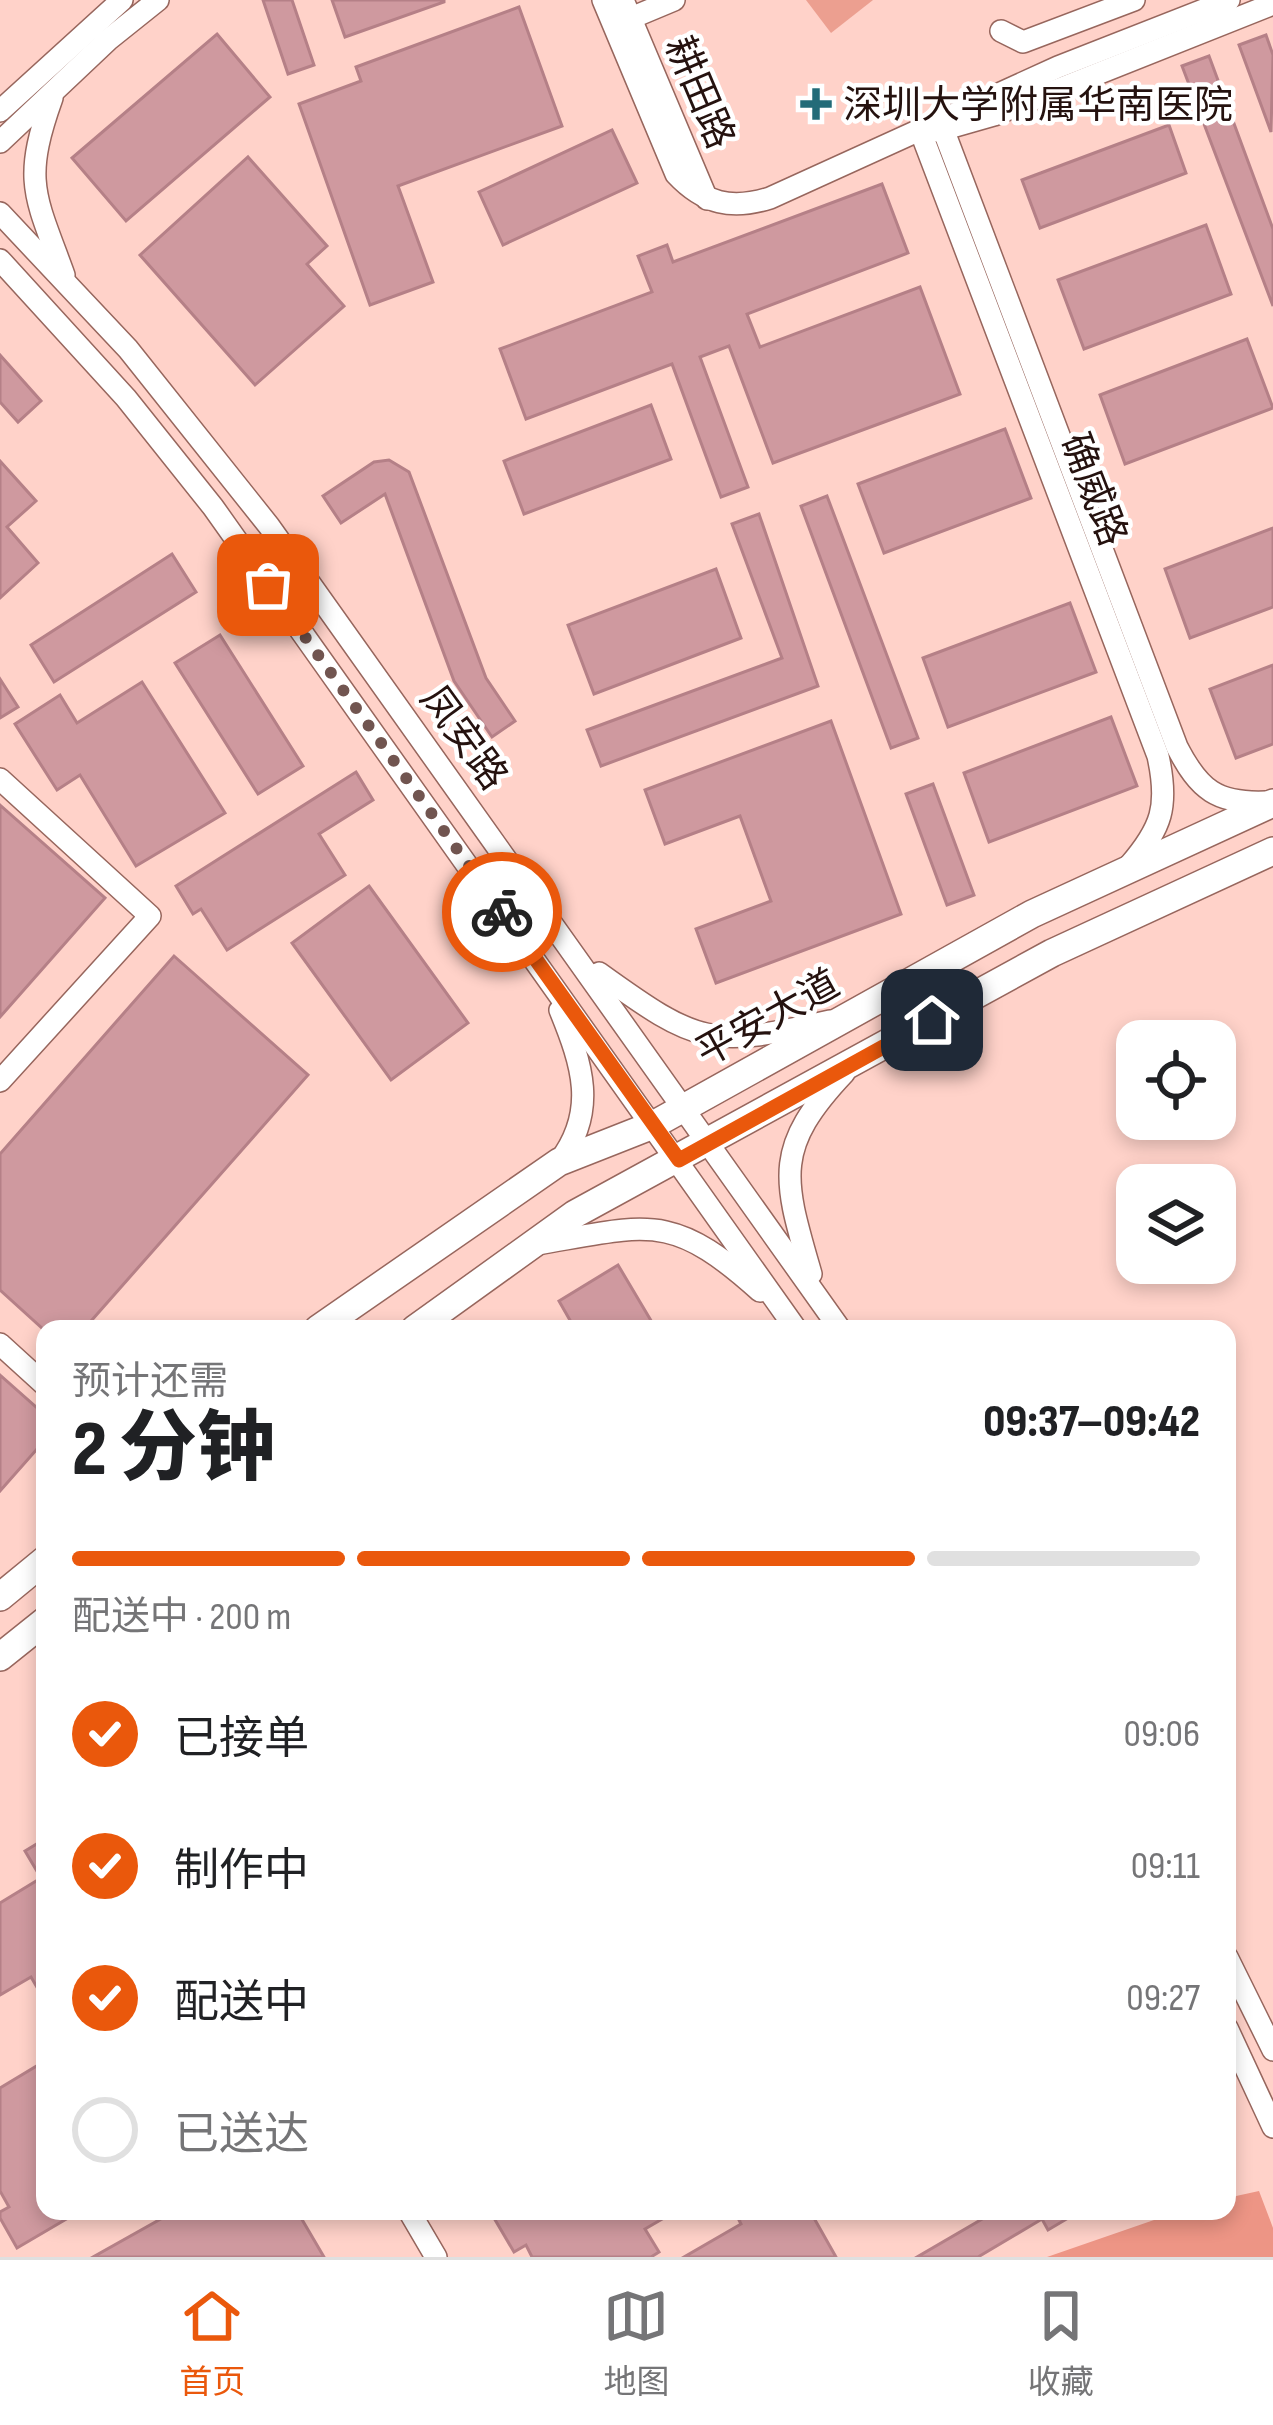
<!DOCTYPE html>
<html lang="zh">
<meta charset="utf-8">
<style>
:root{--surface:#fff;--page:#f2f2f2;--text:#202124;--muted:#757577;--line:#e0e0e0;--accent:#ea580c}
body{margin:0;font-family:"Sofia Sans Condensed","Noto Sans SC",sans-serif;background:var(--page);color:var(--text);height:100vh;display:flex;flex-direction:column;font-size:45px;white-space:nowrap}
*{box-sizing:border-box;margin:0}
p{font-size:39px;color:var(--muted)}
.icon{flex:none;width:66px;height:66px;fill:none;stroke:currentColor;stroke-width:2;stroke-linecap:round;stroke-linejoin:round}
.map{position:relative;flex:1;overflow:hidden}
.drawer{position:absolute;left:36px;top:1320px;width:1200px;height:900px;display:flex;flex-direction:column;background:var(--surface);border-radius:24px;box-shadow:0 6px 18px #0003}
.drawer>*{flex:none}
.buttons{position:absolute;left:1116px;top:1020px;display:grid;gap:24px}
.buttons a{display:grid;place-items:center;width:120px;height:120px;border-radius:24px;background:var(--surface);box-shadow:0 6px 18px #0003;font-size:60px}
.pin{position:absolute;display:grid;place-items:center;width:102px;height:102px;color:#fff;margin:-51px;border-radius:24px;box-shadow:0 6px 18px #0006}
.courier{position:absolute;display:grid;place-items:center;width:120px;height:120px;margin:-60px;border:9px solid #ea580c;border-radius:50%;background:#fff;color:#222;box-shadow:0 3px 15px #0007}
.overview em{font-style:normal;font-weight:800}
.overview div{display:flex;flex-direction:column-reverse}
.overview{display:flex;align-items:center;justify-content:space-between;height:204px;padding:0 36px}
h1{font-size:78px;font-weight:800;line-height:90px}
.bar{display:grid;grid-template-columns:repeat(4,1fr);gap:18px 12px;align-content:center;height:144px;padding:0 36px}
.bar i{height:15px;border-radius:9px;background:var(--line)}
.bar .on{background:var(--accent)}
.bar p{grid-column:span 4}
ol{padding:0 36px;list-style:none}
li{display:flex;align-items:center;gap:36px;height:132px}
li p{margin-inline-start:auto}
li .icon{padding:12px;border-radius:50%;background:var(--accent);color:#fff;stroke-width:4}
li:last-child{color:var(--muted)}
li i{width:66px;height:66px;border:6px solid var(--line);border-radius:50%}
.tab-bar{display:flex;justify-content:space-around;align-items:center;height:168px;border-top:3px solid var(--line);background:var(--surface);font-size:33px;color:var(--muted)}
.tab-bar a{display:grid;justify-items:center;gap:6px}
.tab-bar .on{color:var(--accent)}
.map>svg:first-child{display:block}
.green{fill:#ec9f90}
.forest{fill:#ed9585}
.building{fill:#cf999f;stroke:#b58087;stroke-width:3}
.lines{fill:none;stroke-linecap:round;stroke-linejoin:round}
.minor-casing{stroke:#97665d;stroke-width:24}
.major-casing{stroke:#97665d;stroke-width:30}
.minor{stroke:#fff;stroke-width:21}
.major{stroke:#fff;stroke-width:27}
.done{stroke:#715550;stroke-width:12;stroke-dasharray:0 21.6}
.route{stroke:#ea580c;stroke-width:15}
.poi-dot{fill:#236b78;stroke:#fff;stroke-width:4.5}
.labels{text-anchor:middle;stroke-width:9;stroke-linejoin:round;paint-order:stroke}
.street-label{font-size:39px;fill:#25120f;stroke:#fff}
.poi-label{font-size:39px;fill:#25120f;stroke:#fff;text-anchor:start}
</style>
<div class="map">
<svg width="1273" height="2257" viewBox="0 0 1273 2257">
<rect width="100%" height="100%" fill="#ffd2c9"/>
<polygon class="green" points="806,0 873,0 831,33"/>
<polygon class="forest" points="1259,2191 1273,2228 1273,2257 1047,2257 1180,2211 1227,2211 1227,2198"/>
<g class="building">
<polygon points="263,0 292,0 314,65 288,74"/>
<polygon points="332,0 444,0 444,2 345,37"/>
<polygon points="519,7 562,126 398,186 433,282 370,305 299,104 361,81 356,67"/>
<polygon points="217,34 270,97 126,221 72,158"/>
<polygon points="1266,35 1273,55 1271,132 1239,45"/>
<polygon points="1209,56 1273,229 1273,306 1182,66"/>
<polygon points="1169,125 1186,173 1040,228 1022,180"/>
<polygon points="612,130 637,183 503,245 479,192"/>
<polygon points="248,157 327,246 307,264 344,306 255,385 140,255"/>
<polygon points="882,184 908,253 747,314 760,347 920,287 960,394 773,463 729,346 700,357 748,487 721,497 672,364 526,419 500,349 652,292 638,256 667,245 673,262"/>
<polygon points="1206,225 1231,294 1084,349 1058,280"/>
<polygon points="1247,339 1273,408 1125,464 1100,395"/>
<polygon points="0,355 41,401 18,422 0,402"/>
<polygon points="651,405 671,459 524,514 504,461"/>
<polygon points="1005,429 1031,498 884,553 858,484"/>
<polygon points="389,460 409,472 486,678 515,721 492,737 454,681 385,494 341,523 323,496 374,462"/>
<polygon points="0,461 36,501 7,527 38,563 0,598"/>
<polygon points="827,496 918,738 891,748 801,506"/>
<polygon points="759,514 818,686 601,766 587,730 782,658 732,524"/>
<polygon points="1273,528 1273,607 1190,638 1165,569"/>
<polygon points="172,554 196,592 54,682 31,645"/>
<polygon points="716,569 741,638 594,694 568,625"/>
<polygon points="1070,603 1096,672 948,727 923,658"/>
<polygon points="220,635 303,766 258,794 175,663"/>
<polygon points="1273,665 1273,744 1236,758 1210,689"/>
<polygon points="0,679 18,707 0,718"/>
<polygon points="142,682 225,813 136,866 80,775 57,790 15,724 60,695 77,723"/>
<polygon points="1111,717 1137,786 989,842 964,773"/>
<polygon points="831,721 901,914 716,983 696,929 771,901 740,816 665,844 645,790"/>
<polygon points="356,772 373,800 319,834 345,875 227,950 201,909 193,914 176,886"/>
<polygon points="933,784 974,895 947,905 906,794"/>
<polygon points="0,805 105,898 0,1017"/>
<polygon points="369,886 468,1023 391,1080 292,943"/>
<polygon points="174,956 308,1075 84,1329 43,1329 0,1290 0,1154"/>
<polygon points="618,1265 656,1329 575,1329 559,1301"/>
<polygon points="0,1375 45,1415 45,1440 0,1491"/>
<polygon points="45,1839 45,2001 31,1977 0,1995 0,1903 41,1878 25,1851"/>
<polygon points="45,2061 45,2211 80,2211 17,2248 0,2218 0,2212 9,2207 0,2191 0,2088"/>
<polygon points="175,2211 297,2211 324,2257 93,2257"/>
<polygon points="506,2211 676,2211 645,2229 659,2252 651,2257 532,2257 526,2245 514,2252 494,2218"/>
<polygon points="755,2211 810,2211 836,2257 684,2257 741,2224 739,2220"/>
<polygon points="996,2211 1080,2211 1048,2230 1042,2219 978,2257 917,2257"/>
</g>
<g class="lines">
<g class="minor-casing">
<g id="minor">
<path d="M603 0 676 174C704 204 732 210 770 198L1058 67 1229 0"/>
<polyline points="623,0 707,199"/>
<polyline points="631,18 674,0"/>
<polyline points="1001,31 1023,42 1134,0"/>
<path d="M52 98C22 182 35 195 64 275"/>
<polyline points="0,111 122,0"/>
<path d="M940 121 1177 747C1199 790 1217 804 1266 802"/>
<path d="M920 130 1158 756C1169 806 1162 828 1129 866"/>
<polyline points="938,131 994,115 1273,4"/>
<polyline points="0,142 108,40 158,0"/>
<polyline points="0,213 128,349 269,526 840,1329"/>
<polyline points="0,260 126,398 213,507 796,1329"/>
<polyline points="0,779 150,916 0,1081"/>
<path d="M599 973C699 1045 709 1048 830 1021"/>
<path d="M559 1162C598 1111 582 1064 560 1010"/>
<path d="M537 1244C649 1225 671 1211 760 1291"/>
<path d="M811 1274C784 1180 772 1149 844 1073"/>
<polyline points="0,1344 45,1385"/>
<polyline points="1227,1957 1273,2050"/>
<polyline points="1227,2028 1273,2127"/>
<polyline points="409,2211 436,2257"/>
</g>
</g>
<g class="major-casing">
<g id="major">
<polyline points="318,1329 559,1162 653,1125 1032,914 1273,803"/>
<polyline points="415,1329 575,1214 1052,953 1273,851"/>
<polyline points="0,1597 45,1560"/>
<polyline points="0,1657 45,1621"/>
</g>
</g>
<use href="#minor" class="minor"/>
<use href="#major" class="major"/>
</g>
<g class="lines">
<polyline class="done" points="268,585 502,912"/>
<polyline class="route" points="502,912 679,1160 932,1020"/>
</g>
<path class="poi-dot" d="M810 86h12v12h12v12h-12v12h-12v-12h-12v-12h12z"/>
<g class="labels">
<g class="street-label">
<text transform="translate(701 92) rotate(67)" y="14">耕田路</text>
<text transform="translate(1095 489) rotate(69)" y="14">确威路</text>
<text transform="translate(465 737) rotate(54)" y="14">凤安路</text>
<text transform="translate(767 1017) rotate(-29)" y="14">平安大道</text>
</g>
<g class="poi-label">
<text x="843" y="118">深圳大学附属华南医院</text>
</g>
</g>
</svg>
<div class="buttons">
<a><svg class="icon" aria-label="locate" viewBox="0 0 24 24"><circle cx="12" cy="12" r="6"/><path d="M12 2v4M12 18v4M2 12h4M18 12h4"/></svg></a>
<a><svg class="icon" aria-label="layers" viewBox="0 0 24 24"><path d="M12 4l9 5-9 5-9-5zM3 14l9 5 9-5"/></svg></a>
</div>
<div class="pin" style="left:268px;top:585px;background:#ea580c"><svg class="icon" aria-label="bag" viewBox="0 0 24 24"><path d="M5 8h14l-1 12H6zM9 8a3 3 0 0 1 6 0"/></svg></div>
<div class="pin" style="left:932px;top:1020px;background:#1f2937"><svg class="icon" aria-label="home" viewBox="0 0 24 24"><path d="M3 11l9-7 9 7M6 9v11h12V9"/></svg></div>
<div class="courier" style="left:502px;top:912px"><svg class="icon" aria-label="bike" viewBox="0 0 24 24"><circle cx="6" cy="16" r="4"/><circle cx="18" cy="16" r="4"/><path d="M6 16l4-8h5l3 8M10 8l3 8H6M13 5h3"/></svg></div>
<section class="drawer">
<div class="overview"><div><h1>2 分钟</h1><p>预计还需</p></div><em>09:37–09:42</em></div>
<div class="bar"><i class="on"></i><i class="on"></i><i class="on"></i><i></i><p>配送中 · 200 m</p></div>
<ol>
<li><svg class="icon" aria-label="check" viewBox="0 0 24 24"><path d="M5 12l5 5 9-10"/></svg>已接单<p>09:06</p></li>
<li><svg class="icon" aria-label="check" viewBox="0 0 24 24"><path d="M5 12l5 5 9-10"/></svg>制作中<p>09:11</p></li>
<li><svg class="icon" aria-label="check" viewBox="0 0 24 24"><path d="M5 12l5 5 9-10"/></svg>配送中<p>09:27</p></li>
<li><i></i>已送达</li>
</ol>
</section>
</div>
<nav class="tab-bar">
<a class="on"><svg class="icon" aria-label="home" viewBox="0 0 24 24"><path d="M3 11l9-7 9 7M6 9v11h12V9"/></svg>首页</a>
<a><svg class="icon" aria-label="map" viewBox="0 0 24 24"><path d="M3 6l6-2 6 2 6-2v14l-6 2-6-2-6 2zM9 4v14M15 6v14"/></svg>地图</a>
<a><svg class="icon" aria-label="saved" viewBox="0 0 24 24"><path d="M7 4h10v16l-5-4-5 4z"/></svg>收藏</a>
</nav>
